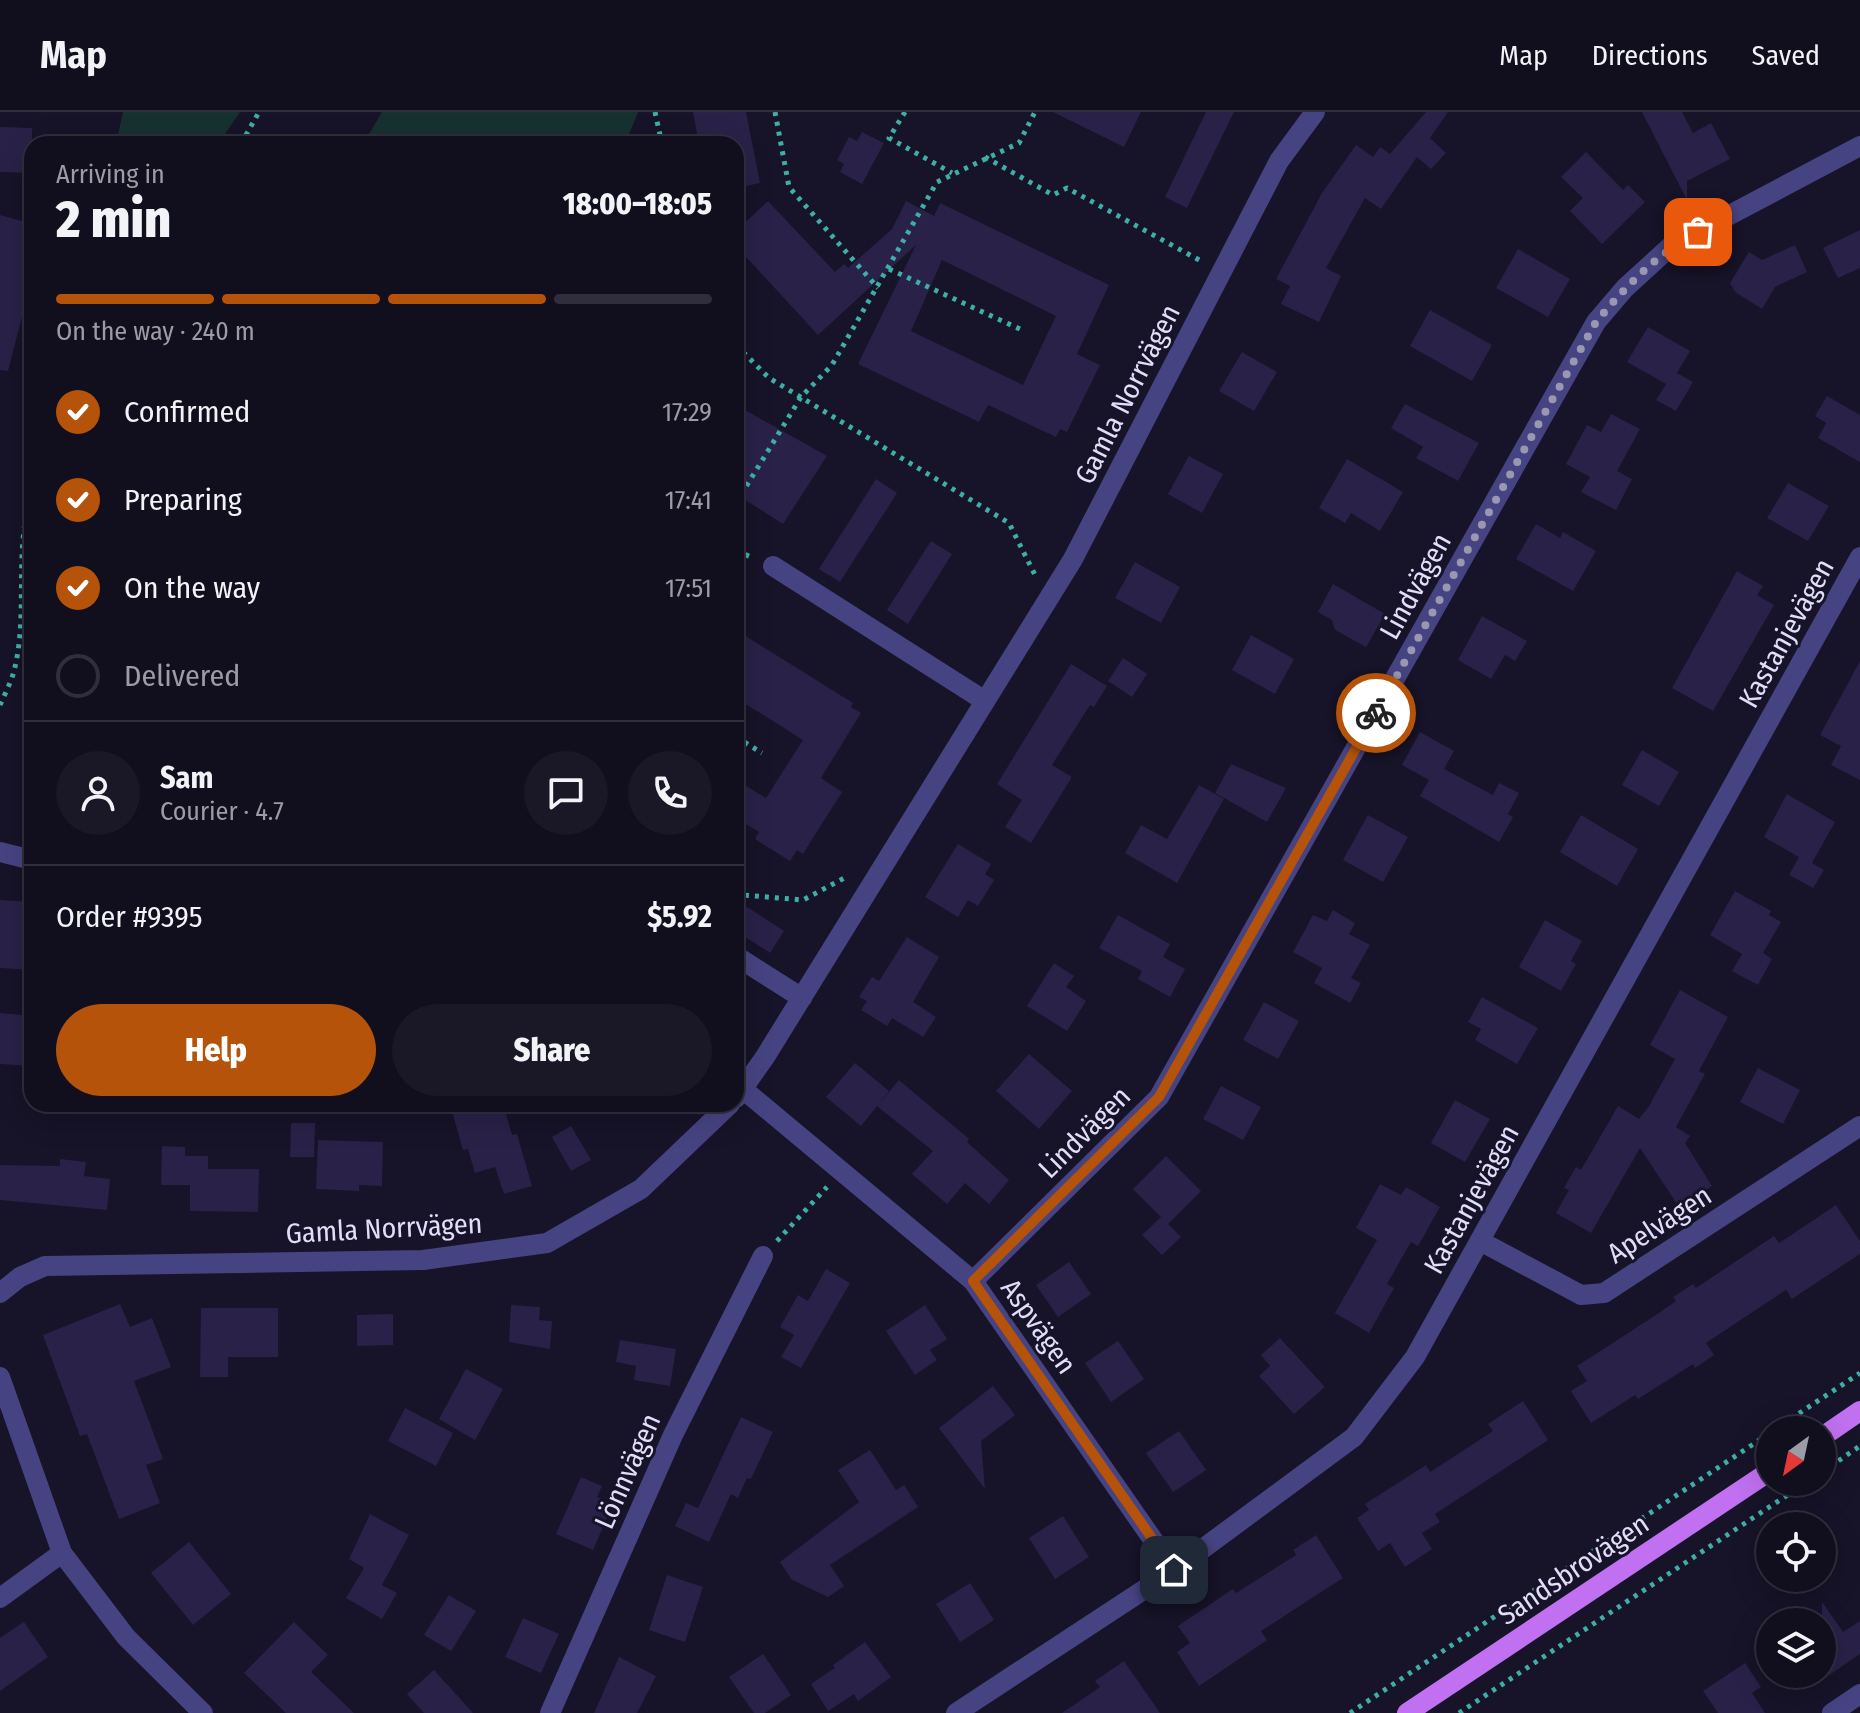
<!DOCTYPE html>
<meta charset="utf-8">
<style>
:root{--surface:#110e1e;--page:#1a1727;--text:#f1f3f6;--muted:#9c9ca4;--line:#302e3c;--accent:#b45309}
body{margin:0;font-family:"Fira Sans Condensed",sans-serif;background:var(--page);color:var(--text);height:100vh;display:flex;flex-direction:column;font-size:30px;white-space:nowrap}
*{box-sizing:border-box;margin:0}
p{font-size:26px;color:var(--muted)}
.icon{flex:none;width:44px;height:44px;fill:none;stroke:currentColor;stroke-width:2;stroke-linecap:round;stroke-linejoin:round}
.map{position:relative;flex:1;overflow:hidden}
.drawer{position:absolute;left:24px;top:24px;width:720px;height:976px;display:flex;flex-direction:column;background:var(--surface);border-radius:24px;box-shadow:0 8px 32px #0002,0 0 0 2px var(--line)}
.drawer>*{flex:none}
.needle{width:52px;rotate:213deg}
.tools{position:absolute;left:1756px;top:1304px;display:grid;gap:16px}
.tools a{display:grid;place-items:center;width:80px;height:80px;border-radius:50%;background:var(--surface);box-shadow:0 8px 32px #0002,0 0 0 2px var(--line);font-size:40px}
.pin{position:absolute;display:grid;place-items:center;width:68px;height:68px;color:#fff;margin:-34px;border-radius:16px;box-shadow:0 4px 12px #0006}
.courier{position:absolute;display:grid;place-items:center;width:80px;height:80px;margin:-40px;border:6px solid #b45309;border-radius:50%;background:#fff;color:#222;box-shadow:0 2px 10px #0007}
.summary em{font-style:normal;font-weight:800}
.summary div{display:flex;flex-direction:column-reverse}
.summary{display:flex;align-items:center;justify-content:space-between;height:136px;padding:0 32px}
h1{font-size:52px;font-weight:800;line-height:60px}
.bar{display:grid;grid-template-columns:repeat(4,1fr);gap:12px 8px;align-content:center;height:96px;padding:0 32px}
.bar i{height:10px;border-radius:6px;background:var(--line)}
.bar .current{background:var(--accent)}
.bar p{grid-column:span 4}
.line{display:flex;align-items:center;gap:20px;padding:0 32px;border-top:2px solid var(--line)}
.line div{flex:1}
.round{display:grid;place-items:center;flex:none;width:84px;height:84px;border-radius:42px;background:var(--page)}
ol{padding:0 32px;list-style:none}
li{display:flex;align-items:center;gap:24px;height:88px}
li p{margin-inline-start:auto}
li .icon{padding:8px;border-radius:50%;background:var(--accent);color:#fff;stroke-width:4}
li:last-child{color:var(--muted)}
li i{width:44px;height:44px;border:4px solid var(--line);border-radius:50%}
.action{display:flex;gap:16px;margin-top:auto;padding:16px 32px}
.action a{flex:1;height:92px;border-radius:48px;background:var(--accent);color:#fff;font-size:32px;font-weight:800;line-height:92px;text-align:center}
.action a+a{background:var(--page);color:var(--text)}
header{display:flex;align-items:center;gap:48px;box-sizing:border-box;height:112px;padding:0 40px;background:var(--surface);border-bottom:2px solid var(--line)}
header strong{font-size:38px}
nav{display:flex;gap:44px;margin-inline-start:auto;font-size:28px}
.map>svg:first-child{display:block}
.green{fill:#173130}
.building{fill:#292147;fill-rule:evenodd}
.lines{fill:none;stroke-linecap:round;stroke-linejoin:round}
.path{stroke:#3eafa8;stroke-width:5;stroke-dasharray:4 6;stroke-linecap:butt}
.minor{stroke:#464382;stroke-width:20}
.major{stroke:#c070f0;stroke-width:20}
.done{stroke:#9a97b1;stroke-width:8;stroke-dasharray:0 14.4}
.route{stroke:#b45309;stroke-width:10}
.labels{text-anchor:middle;stroke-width:6;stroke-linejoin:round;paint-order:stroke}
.street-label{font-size:28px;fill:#e1defb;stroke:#171328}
</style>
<header>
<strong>Map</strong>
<nav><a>Map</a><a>Directions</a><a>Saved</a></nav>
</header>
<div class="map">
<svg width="1860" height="1601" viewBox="0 0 1860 1601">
<rect width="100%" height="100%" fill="#171328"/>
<g class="green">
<polygon points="123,0 240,0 218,32 116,32"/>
<polygon points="382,0 638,0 625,32 363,32"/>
</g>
<g class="building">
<polygon points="693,0 746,0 760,71 736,76 736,32 699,32"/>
<polygon points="1053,0 1141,0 1124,35"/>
<polygon points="1206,0 1234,0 1187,96 1165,85"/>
<polygon points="1426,0 1448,0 1430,26 1446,41 1431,57 1417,45 1381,97 1365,86 1326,156 1341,164 1319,210 1281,192 1290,174 1276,167 1322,81 1356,33 1373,45 1380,35 1390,42"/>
<polygon points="1642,0 1682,0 1693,21 1711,11 1730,47 1687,69 1687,88"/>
<polygon points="0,15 32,16 32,61 0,60"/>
<polygon points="862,20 884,31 862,72 840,60 844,52 837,48 849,25 857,29"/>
<polygon points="1586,40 1623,78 1628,73 1645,90 1602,132 1570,99 1583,86 1561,65"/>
<path d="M768 89 835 160 844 152 848 156 892 117 906 89 934 104 940 91 1109 173 1077 242 1100 253 1067 320 1060 317 1056 325 988 293 979 310 858 252 916 133 818 223 736 134V119ZM942 148 1056 204 1023 273 911 219Z"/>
<polygon points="0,103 32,112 32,166 8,259 0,258"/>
<polygon points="1860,118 1860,156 1838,166 1823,136"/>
<polygon points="1795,133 1807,160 1775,175 1762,197 1735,180 1730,171 1749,140 1762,148"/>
<polygon points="1518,137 1570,167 1548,205 1496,176"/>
<polygon points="1430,198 1492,233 1472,269 1410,234"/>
<polygon points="1648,215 1690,239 1677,261 1693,270 1676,299 1656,288 1666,272 1627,250"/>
<polygon points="1242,240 1277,260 1254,299 1219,279"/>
<polygon points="1827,284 1860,303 1860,350 1818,326 1826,311 1815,304"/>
<polygon points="1405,292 1479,331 1458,369 1416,346 1423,335 1391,316"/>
<polygon points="736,293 827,344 783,412 736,382"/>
<polygon points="1611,302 1640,317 1617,359 1632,367 1616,398 1581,380 1590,365 1566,352 1587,313 1601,320"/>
<polygon points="1189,344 1223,362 1202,401 1168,382"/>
<polygon points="1347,347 1403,380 1380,419 1351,401 1345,411 1319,396"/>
<polygon points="876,367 897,381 840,470 819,457"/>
<polygon points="1788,371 1829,394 1808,429 1767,406"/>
<polygon points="1536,412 1560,426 1563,420 1596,439 1573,479 1516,447"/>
<polygon points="931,429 952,442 908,512 887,498"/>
<polygon points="1135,450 1180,475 1161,511 1115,486"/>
<polygon points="1737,459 1763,474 1757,483 1774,493 1713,599 1672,576"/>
<polygon points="1333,472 1385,502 1366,535 1335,518 1332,508 1318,500"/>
<polygon points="1482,504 1527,529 1515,549 1505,543 1491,567 1458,548"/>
<polygon points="736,518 853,591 851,595 861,601 821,666 842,680 803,742 797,738 790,749 755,727 759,720 736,706 736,668 766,686 803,628 736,586"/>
<polygon points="1251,523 1294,547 1275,582 1232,558"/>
<polygon points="1123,546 1147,562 1132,585 1108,569"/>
<polygon points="1860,549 1860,668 1831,653 1841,634 1820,623"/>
<polygon points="1071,552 1107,574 1094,595 1090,593 1052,653 1072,665 1031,731 1005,715 1022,688 997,672"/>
<polygon points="1420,620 1454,639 1444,657 1493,683 1499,671 1519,681 1508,702 1513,705 1499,730 1420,684 1429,668 1402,653"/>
<polygon points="1642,638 1679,660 1659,694 1622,673"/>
<polygon points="1231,652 1286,676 1267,710 1215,681"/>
<polygon points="1199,673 1224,687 1177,771 1125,741 1141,713 1167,727"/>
<polygon points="1787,682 1835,710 1812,751 1824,758 1813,776 1789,763 1799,745 1764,725"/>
<polygon points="1368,703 1408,725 1383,770 1343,748"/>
<polygon points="1581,703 1638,737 1617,774 1560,740"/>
<polygon points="958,732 991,752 985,762 994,768 978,794 968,788 958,805 925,785"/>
<polygon points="1735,779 1771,799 1769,803 1781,810 1763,841 1772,847 1758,873 1732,859 1742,842 1710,823"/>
<polygon points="0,788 32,790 32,858 0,856"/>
<polygon points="736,788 784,819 770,841 736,819"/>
<polygon points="1333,798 1355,811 1349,822 1370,833 1351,866 1361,871 1350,891 1314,871 1322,856 1293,840 1313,803 1327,809"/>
<polygon points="1118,803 1170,832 1163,845 1185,857 1170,885 1138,867 1142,859 1099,836"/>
<polygon points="1545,808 1582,829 1571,849 1576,852 1561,879 1519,855"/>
<polygon points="907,825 939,845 913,890 936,905 923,925 892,906 887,914 861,898 867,889 859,885 872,865 879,869"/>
<polygon points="1054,851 1074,864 1066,875 1086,889 1067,919 1027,894"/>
<polygon points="1680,878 1728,905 1699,959 1705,962 1676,1015 1690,1024 1685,1031 1712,1074 1679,1095 1640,1036 1591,1121 1556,1101 1569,1078 1564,1076 1576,1055 1581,1058 1618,994 1639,1007 1649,994 1675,947 1650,933"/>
<polygon points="1482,885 1538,916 1517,952 1475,928 1481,917 1468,910"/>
<polygon points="1264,890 1299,909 1278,947 1243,928"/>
<polygon points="0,901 32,904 32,954 0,952"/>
<polygon points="1029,942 1072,979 1039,1017 996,979"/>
<polygon points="855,951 889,979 861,1014 826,985"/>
<polygon points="1758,956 1800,978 1783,1012 1740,990"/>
<polygon points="899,968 969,1027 967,1030 1009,1068 989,1092 965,1071 947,1092 912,1062 933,1039 877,994"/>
<polygon points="1221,974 1261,995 1243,1028 1203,1007"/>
<polygon points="1455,988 1490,1007 1465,1050 1431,1031"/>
<polygon points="450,992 503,992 512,1023 517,1022 532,1074 504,1082 495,1055 475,1061 468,1037 463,1038"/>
<polygon points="291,1011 315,1011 314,1045 290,1045"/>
<polygon points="571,1014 591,1048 571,1059 552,1025"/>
<polygon points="318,1028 383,1030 382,1074 359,1073 359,1079 316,1077"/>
<polygon points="162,1034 185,1035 185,1044 208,1044 208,1057 259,1057 258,1100 190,1099 190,1073 161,1073"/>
<polygon points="1166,1044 1201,1079 1168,1112 1181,1125 1162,1143 1142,1123 1161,1105 1133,1077"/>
<polygon points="60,1047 86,1050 84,1064 110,1067 107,1098 0,1088 0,1053 60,1054"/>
<polygon points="1380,1072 1401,1083 1406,1075 1440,1095 1418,1134 1411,1130 1387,1172 1394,1176 1369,1221 1335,1201 1377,1128 1356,1116"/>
<polygon points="1836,1093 1860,1129 1860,1142 1792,1187 1786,1178 1706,1231 1714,1243 1695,1256 1693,1252 1638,1287 1635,1283 1591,1311 1571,1279 1587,1269 1577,1254 1659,1201 1676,1189 1673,1185 1693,1172 1696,1176 1774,1124 1779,1131"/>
<polygon points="1069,1150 1091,1182 1058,1205 1036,1173"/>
<polygon points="826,1157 850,1171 801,1256 781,1245 794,1223 780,1215 798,1183 808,1189"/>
<polygon points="120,1192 130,1215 152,1206 171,1255 134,1269 163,1347 146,1353 160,1391 119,1407 87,1322 80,1324 43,1223"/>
<polygon points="511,1193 540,1195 539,1208 552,1209 550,1237 509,1230"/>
<polygon points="925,1193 947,1227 930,1238 937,1248 915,1263 886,1219"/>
<polygon points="201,1196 278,1196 278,1245 228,1245 228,1265 200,1265"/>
<polygon points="393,1202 393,1233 357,1234 357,1203"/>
<polygon points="1280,1226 1325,1275 1294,1302 1259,1264 1270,1254 1261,1243"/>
<polygon points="620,1228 676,1237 670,1274 634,1268 636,1254 616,1250"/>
<polygon points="1118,1229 1144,1267 1111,1290 1085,1251"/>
<polygon points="466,1257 503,1277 475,1328 439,1307"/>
<polygon points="993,1274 1015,1303 981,1329 985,1377 939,1316"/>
<polygon points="1523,1289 1548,1328 1435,1402 1440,1410 1422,1421 1432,1437 1405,1455 1390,1431 1378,1439 1357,1406 1369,1398 1365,1392 1426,1353 1430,1360 1493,1319 1488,1312"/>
<polygon points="405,1296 453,1321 436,1354 388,1329"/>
<polygon points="741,1305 773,1320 751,1367 747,1366 738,1386 731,1382 709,1430 675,1414 686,1391 698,1396"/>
<polygon points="1179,1319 1206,1358 1173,1380 1146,1341"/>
<polygon points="870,1338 896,1378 904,1373 918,1395 830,1453 844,1474 828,1485 792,1468 780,1450 859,1390 838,1358"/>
<polygon points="581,1365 602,1374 597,1385 613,1392 593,1438 556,1422"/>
<polygon points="370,1402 409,1423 382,1473 397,1481 382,1507 346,1486 364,1456 349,1447"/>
<polygon points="1063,1404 1089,1445 1055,1467 1029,1426"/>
<polygon points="1316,1423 1343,1466 1261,1519 1267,1528 1199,1574 1177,1540 1190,1531 1178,1514 1233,1477 1236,1481 1296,1443 1293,1438"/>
<polygon points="189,1430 231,1482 193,1513 151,1461"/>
<polygon points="667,1463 703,1475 685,1530 649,1518"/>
<polygon points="970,1471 994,1508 960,1530 936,1492"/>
<polygon points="449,1483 476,1499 451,1539 424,1523"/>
<polygon points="1822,1490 1843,1520 1860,1509 1860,1542 1822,1568"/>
<polygon points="523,1506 559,1522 541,1561 505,1545"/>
<polygon points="24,1510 48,1545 0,1579 0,1526"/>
<polygon points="294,1510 328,1543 311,1560 354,1601 286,1601 244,1561"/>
<polygon points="865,1530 891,1565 858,1589 854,1582 828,1599 811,1572 835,1556 833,1553"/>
<polygon points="763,1542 791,1583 765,1601 754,1601 729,1565"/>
<polygon points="619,1545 656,1564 637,1601 594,1601"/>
<polygon points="1124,1549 1160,1601 1062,1601 1100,1575 1095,1569"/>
<polygon points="1745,1551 1761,1575 1752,1581 1765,1601 1718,1601 1703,1579"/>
<polygon points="434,1558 473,1601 424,1601 407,1582"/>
</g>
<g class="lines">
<g class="path">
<polyline points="655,0 662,32"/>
<polyline points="775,0 789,75 878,176"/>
<polyline points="905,0 889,26 952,61"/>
<polyline points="241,32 259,0"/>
<polyline points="985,45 1053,83 1067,76 1201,149"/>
<polyline points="889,157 1022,218"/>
<polyline points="736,233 769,266 1009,411 1036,465"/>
<polyline points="736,391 801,285 832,253 937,70 1019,31 1035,0"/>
<polyline points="736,439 754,446"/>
<path d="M0 593C5 582 11 570 14 559 29 501 13 438 32 381"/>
<polyline points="736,625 762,641"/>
<polyline points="736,779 743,783 803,788 848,764"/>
<polyline points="777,1129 827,1075"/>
<polyline points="1774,1318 1860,1261"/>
<polyline points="1822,1360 1860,1334"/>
<polyline points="1350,1601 1770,1321"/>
<polyline points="1459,1601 1807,1370"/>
</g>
<g class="minor">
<polyline points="773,454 985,589"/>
<polyline points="0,740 32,748"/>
<polyline points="736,844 802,886"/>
<polyline points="744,978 973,1169 1174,1458"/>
<polyline points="736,986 765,945 1073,447 1279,49 1315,0"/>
<polyline points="1480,1129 1581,1183 1604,1181 1860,1014"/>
<polyline points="973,1169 1159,985 1596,210 1625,176 1671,134 1860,34"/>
<polyline points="0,1181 20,1165 45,1154 423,1148 547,1131 641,1077 730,992"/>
<polyline points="0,1265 62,1441 126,1525 203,1601"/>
<polyline points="0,1486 62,1441"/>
<polyline points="550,1601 673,1323 763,1144"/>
<polyline points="956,1601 1174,1458 1354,1325 1415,1245 1860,445"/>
<polyline points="1832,1601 1860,1582"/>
</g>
<g class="major">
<polyline points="1822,1325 1860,1299"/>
<polyline points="1407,1601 1770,1359"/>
</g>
</g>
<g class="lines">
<path class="done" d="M1376 601 1596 210C1626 174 1657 142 1698 120"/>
<polyline class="route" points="1174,1458 973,1169 1159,985 1376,601"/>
</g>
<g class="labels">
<g class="street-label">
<text transform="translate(1127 282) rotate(-63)" y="10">Gamla Norrvägen</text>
<text transform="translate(1415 474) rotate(-61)" y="10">Lindvägen</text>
<text transform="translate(1786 521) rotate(-61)" y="10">Kastanjevägen</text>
<text transform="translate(1084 1020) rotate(-45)" y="10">Lindvägen</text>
<text transform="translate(1471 1087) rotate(-61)" y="10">Kastanjevägen</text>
<text transform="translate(1659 1112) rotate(-33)" y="10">Apelvägen</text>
<text transform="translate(384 1116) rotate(-3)" y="10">Gamla Norrvägen</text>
<text transform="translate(1039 1214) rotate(55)" y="10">Aspvägen</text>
<text transform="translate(627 1359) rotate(-66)" y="10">Lönnvägen</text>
<text transform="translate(1573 1457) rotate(-34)" y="10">Sandsbrovägen</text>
</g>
</g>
</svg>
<div class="tools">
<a><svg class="needle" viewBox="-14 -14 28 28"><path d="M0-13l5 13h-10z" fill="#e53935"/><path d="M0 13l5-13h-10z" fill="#9c9ca4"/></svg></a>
<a><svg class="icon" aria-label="locate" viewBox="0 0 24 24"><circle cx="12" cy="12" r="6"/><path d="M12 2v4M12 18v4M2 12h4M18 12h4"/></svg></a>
<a><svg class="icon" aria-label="layers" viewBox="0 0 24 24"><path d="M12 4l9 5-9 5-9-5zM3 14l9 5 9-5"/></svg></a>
</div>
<div class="pin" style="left:1698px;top:120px;background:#ea580c"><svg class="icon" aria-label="bag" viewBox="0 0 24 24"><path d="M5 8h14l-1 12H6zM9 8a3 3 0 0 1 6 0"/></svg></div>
<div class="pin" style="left:1174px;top:1458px;background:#1f2937"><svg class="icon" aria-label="home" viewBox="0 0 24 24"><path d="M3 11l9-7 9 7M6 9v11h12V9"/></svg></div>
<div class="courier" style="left:1376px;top:601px"><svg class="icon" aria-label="bike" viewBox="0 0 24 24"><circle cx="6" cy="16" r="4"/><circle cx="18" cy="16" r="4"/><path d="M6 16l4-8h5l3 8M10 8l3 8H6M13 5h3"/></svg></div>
<section class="drawer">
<div class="summary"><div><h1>2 min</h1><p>Arriving in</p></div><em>18:00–18:05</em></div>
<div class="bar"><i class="current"></i><i class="current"></i><i class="current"></i><i></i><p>On the way · 240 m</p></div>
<ol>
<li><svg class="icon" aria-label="check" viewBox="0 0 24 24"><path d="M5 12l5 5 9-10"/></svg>Confirmed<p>17:29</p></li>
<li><svg class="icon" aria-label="check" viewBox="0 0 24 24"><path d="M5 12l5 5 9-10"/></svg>Preparing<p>17:41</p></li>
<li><svg class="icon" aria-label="check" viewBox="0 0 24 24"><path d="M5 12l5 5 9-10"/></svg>On the way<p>17:51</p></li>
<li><i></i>Delivered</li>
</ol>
<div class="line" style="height:144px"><a class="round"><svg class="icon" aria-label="person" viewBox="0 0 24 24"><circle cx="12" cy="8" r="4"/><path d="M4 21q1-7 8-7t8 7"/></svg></a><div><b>Sam</b><p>Courier · 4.7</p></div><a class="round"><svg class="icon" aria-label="chat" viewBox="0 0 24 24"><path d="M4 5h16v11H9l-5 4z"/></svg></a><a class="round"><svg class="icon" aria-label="phone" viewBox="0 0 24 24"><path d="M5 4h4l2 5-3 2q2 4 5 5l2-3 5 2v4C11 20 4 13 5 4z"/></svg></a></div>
<div class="line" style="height:104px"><div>Order #9395</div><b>$5.92</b></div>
<div class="action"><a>Help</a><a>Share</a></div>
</section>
</div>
